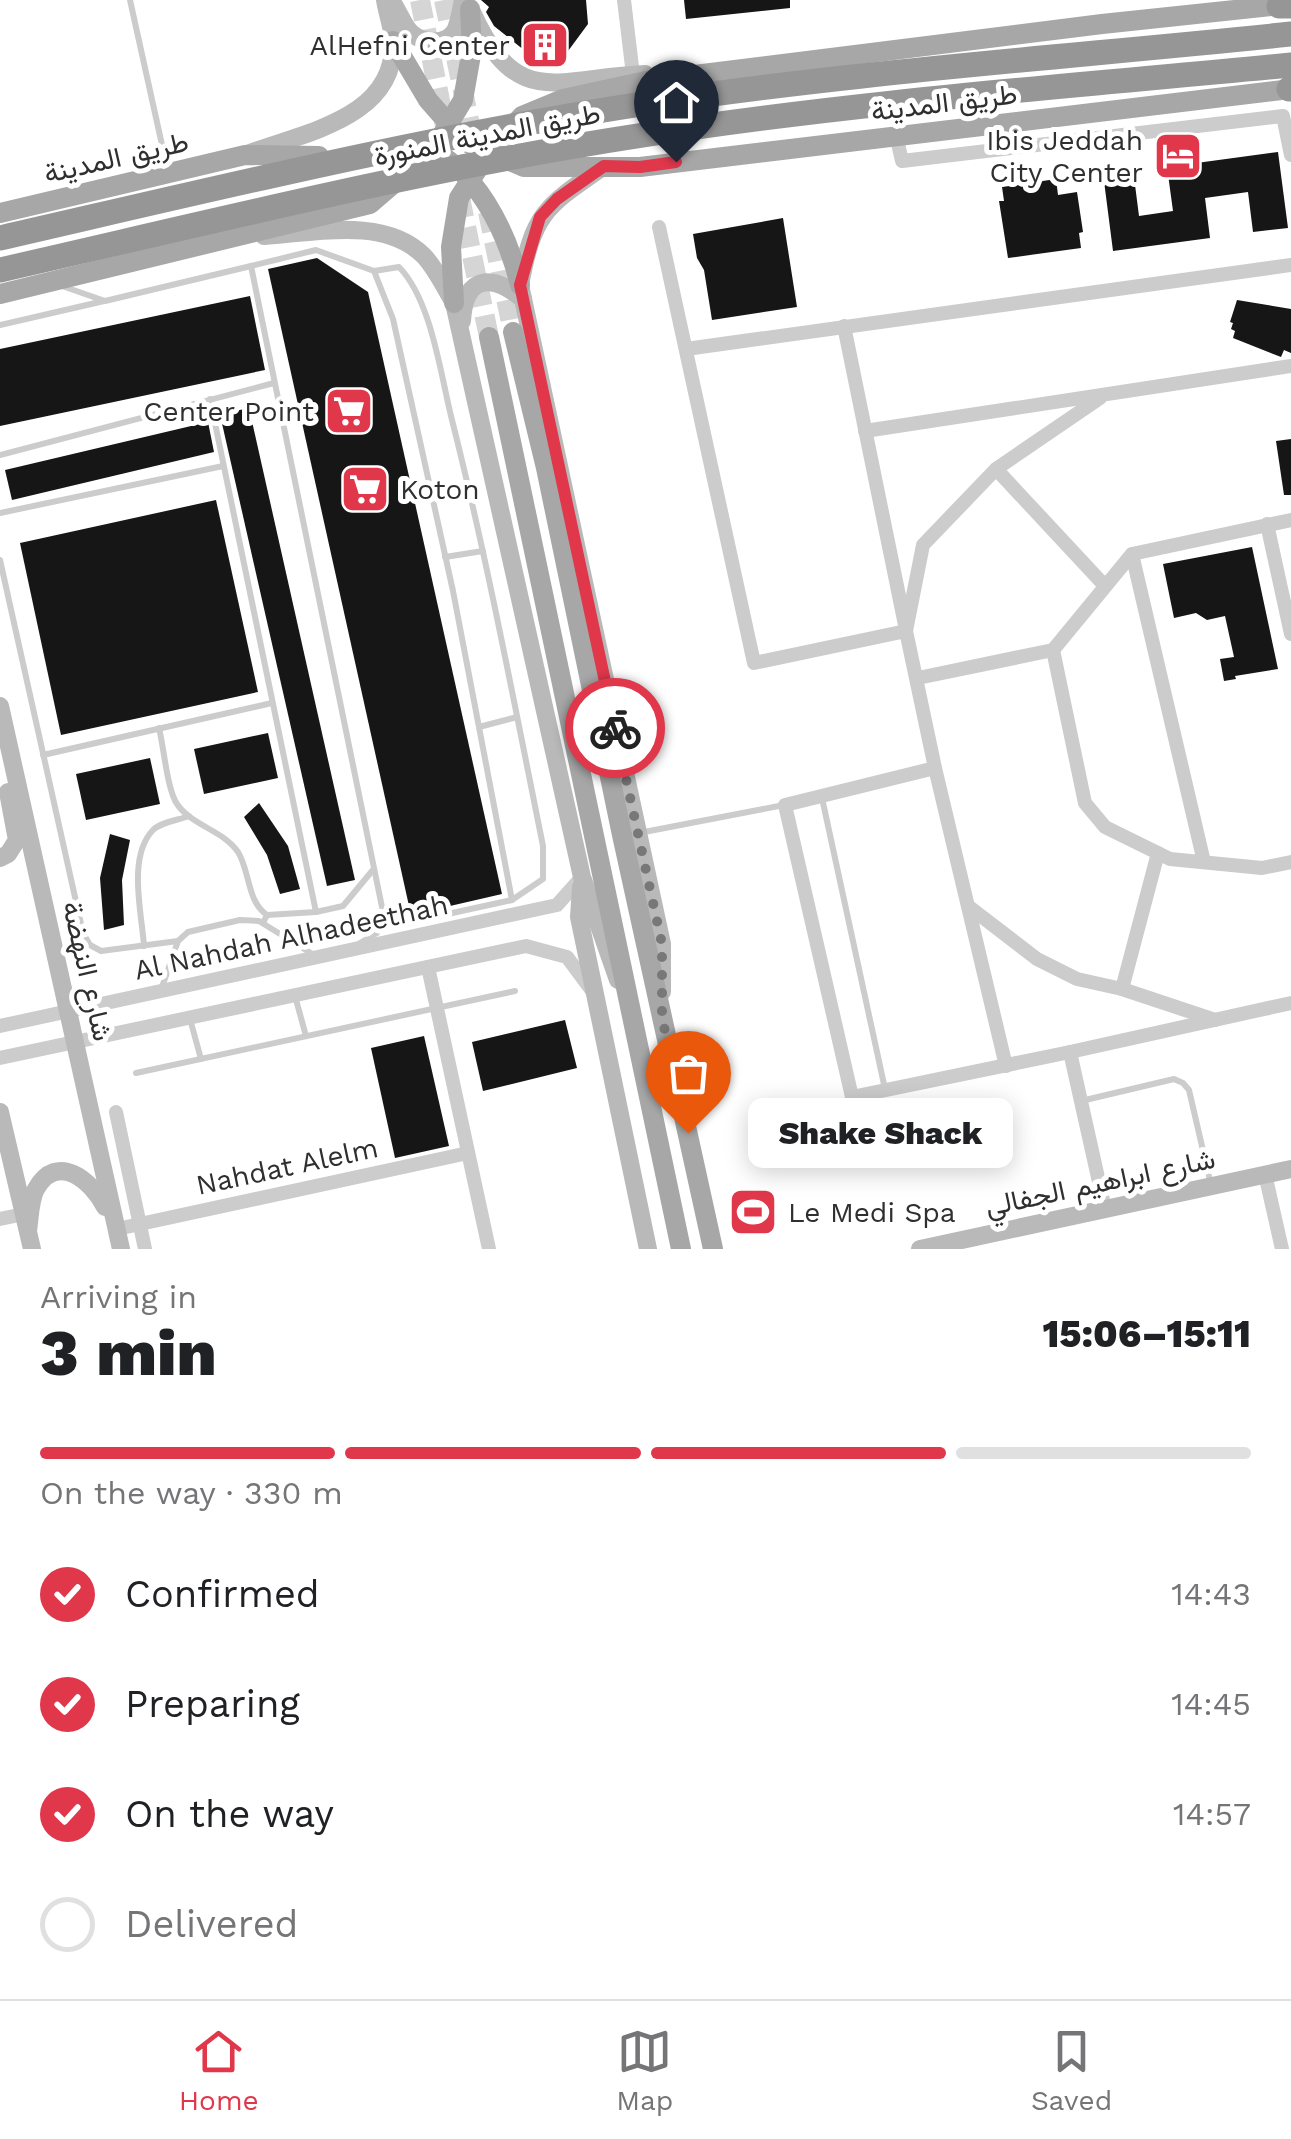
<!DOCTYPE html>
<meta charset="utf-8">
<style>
:root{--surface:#fff;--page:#f2f2f2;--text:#202124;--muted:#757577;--line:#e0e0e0;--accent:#e0374b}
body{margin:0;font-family:"Work Sans",Vazirmatn,sans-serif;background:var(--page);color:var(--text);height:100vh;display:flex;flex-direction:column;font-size:38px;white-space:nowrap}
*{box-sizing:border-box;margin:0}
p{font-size:32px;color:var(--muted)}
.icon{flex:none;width:55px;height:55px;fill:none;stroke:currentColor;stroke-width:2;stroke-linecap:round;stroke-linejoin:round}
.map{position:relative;height:1249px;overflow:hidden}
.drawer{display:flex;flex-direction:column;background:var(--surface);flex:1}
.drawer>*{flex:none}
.pin{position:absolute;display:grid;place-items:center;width:85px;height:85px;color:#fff;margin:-102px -42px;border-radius:50% 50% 50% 0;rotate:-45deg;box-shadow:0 0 10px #0007}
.pin .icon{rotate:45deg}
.courier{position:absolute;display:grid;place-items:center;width:100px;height:100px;margin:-50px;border:8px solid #e0374b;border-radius:50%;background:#fff;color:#222;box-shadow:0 2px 12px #0007}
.bubble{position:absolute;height:70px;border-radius:15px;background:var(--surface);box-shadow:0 5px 25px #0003;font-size:32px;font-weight:800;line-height:70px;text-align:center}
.overview em{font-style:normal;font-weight:800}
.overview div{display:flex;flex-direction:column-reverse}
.overview{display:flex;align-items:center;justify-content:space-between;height:170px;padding:0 40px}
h1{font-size:65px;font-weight:800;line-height:75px}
.bar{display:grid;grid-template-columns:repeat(4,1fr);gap:15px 10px;align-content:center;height:120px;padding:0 40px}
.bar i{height:12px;border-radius:8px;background:var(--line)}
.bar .selected{background:var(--accent)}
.bar p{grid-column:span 4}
ol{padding:0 40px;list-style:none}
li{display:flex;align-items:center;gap:30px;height:110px}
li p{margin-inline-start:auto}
li .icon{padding:10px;border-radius:50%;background:var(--accent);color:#fff;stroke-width:4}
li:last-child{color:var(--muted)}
li i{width:55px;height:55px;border:5px solid var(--line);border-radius:50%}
.dock{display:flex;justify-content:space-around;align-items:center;height:140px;border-top:2px solid var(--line);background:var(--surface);font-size:28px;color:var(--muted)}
.dock a{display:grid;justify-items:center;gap:5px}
.dock .selected{color:var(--accent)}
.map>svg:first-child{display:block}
.building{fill:#161616}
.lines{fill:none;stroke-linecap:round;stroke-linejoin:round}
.primary-tunnel{stroke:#d5d5d5;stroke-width:20;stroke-dasharray:20 10;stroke-linecap:butt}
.lane{stroke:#ccc;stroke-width:6}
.street{stroke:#ccc;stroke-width:14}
.secondary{stroke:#b9b9b9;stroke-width:18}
.primary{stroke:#a7a7a7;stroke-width:20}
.highway{stroke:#969696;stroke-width:25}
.done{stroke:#787878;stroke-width:10;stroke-dasharray:0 18}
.route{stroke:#e0374b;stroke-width:12}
.labels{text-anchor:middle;stroke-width:10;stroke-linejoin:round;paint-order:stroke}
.poi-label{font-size:28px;fill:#2f2f2f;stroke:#fff;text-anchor:end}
.street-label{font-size:28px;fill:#2f2f2f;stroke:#fff}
</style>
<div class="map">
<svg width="1291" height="1249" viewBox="0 0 1291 1249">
<rect width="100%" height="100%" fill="#fff"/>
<g class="building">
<polygon points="481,0 586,0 588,24 557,66 545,67 494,26 486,12 489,7"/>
<polygon points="684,0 790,0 790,8 686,19"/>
<polygon points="1278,152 1288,228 1253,232 1248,192 1205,198 1210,238 1113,251 1104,181 1134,177 1139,216 1173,211 1167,167"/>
<polygon points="1056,179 1058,195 1077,192 1083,232 1079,233 1081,248 1008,258 999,201 1004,201 1002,187"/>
<polygon points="783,218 797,307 712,320 704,270 697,258 693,234"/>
<polygon points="317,258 368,292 502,894 411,915 268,269"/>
<polygon points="250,296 265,370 0,426 0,349"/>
<polygon points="1237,300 1291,309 1291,353 1284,350 1281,357 1233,338 1235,331 1231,329 1233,323 1230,322"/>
<polygon points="249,408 355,880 327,886 221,419 221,414"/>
<polygon points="208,422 214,452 12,500 5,470"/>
<polygon points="1291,439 1291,495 1284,495 1276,441"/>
<polygon points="216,500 258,692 61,735 20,543"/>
<polygon points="1252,547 1278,669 1235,676 1236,679 1224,681 1220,659 1234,657 1225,616 1207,620 1196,613 1174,618 1163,564"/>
<polygon points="268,733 278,778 204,794 194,749"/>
<polygon points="150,758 160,804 86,820 76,774"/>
<polygon points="259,803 288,846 300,889 280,894 267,855 244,817"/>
<polygon points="110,834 130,840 122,880 124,925 104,930 100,878"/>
<polygon points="565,1020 577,1068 483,1091 472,1042"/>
<polygon points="424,1036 449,1146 395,1158 371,1048"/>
</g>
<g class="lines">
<g class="primary-tunnel">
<polyline points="420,0 445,126"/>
<polyline points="444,0 474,144"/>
<polyline points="460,198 489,337"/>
<polyline points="488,212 513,332"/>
</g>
<g class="lane">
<polyline points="130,0 168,172"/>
<polyline points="62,286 105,301 251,266"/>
<polyline points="0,325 104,301"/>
<polyline points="210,399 316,912"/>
<polyline points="0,455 274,383"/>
<polyline points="0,513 223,466"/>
<polyline points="445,557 483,551"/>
<polyline points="0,560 83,933 90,945 101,951 178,941"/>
<polyline points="479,727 517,717"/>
<path d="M159 728C164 748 167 789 177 804 192 826 223 830 238 852 250 871 247 902 267 915L263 923"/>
<polyline points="43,755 272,703"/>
<polyline points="822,798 885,1089"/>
<polyline points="639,833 784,805"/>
<polyline points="383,912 402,924 512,900"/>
<polyline points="267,915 316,912 343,906 372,871"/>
<path d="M360 943 377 933 383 912 251 266 316 250 374 271 393 319 453 591 512 900 543 879V846C514 702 487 558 451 416 440 371 431 300 399 267L374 271"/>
<path d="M144 946C142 914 127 857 153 830 161 822 179 820 189 816"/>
<polyline points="161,990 178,941 188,932 240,920 259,921 314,955"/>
<polyline points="295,996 306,1036"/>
<polyline points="190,1019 201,1059"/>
<polyline points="136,1073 515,991"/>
<polyline points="1081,1101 1174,1079 1183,1083 1189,1090 1211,1185"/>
</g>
<g class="street">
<polyline points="624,0 633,75"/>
<polyline points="896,135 902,161 1283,116 1291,155"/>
<polyline points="659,227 754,663 906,631 935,768 785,805 852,1097 1070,1052 1105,1209"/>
<polyline points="844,326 905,625"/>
<polyline points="686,349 1291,265"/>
<polyline points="865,431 1291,366"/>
<polyline points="996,469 1105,586"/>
<polyline points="1267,524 1291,634"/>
<polyline points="1132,554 1204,862"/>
<polyline points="906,631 923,545 996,469 1100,398"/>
<polyline points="1053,650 1132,554 1291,520"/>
<polyline points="918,678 1053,650 1085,803 1105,827 1170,859 1262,868 1291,862"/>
<polyline points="935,768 1006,1066"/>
<polyline points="968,906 1037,959 1077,979 1122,989 1215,1020"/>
<polyline points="428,967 489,1249"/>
<polyline points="1122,989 1158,853"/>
<polyline points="0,1026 557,905 582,877"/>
<polyline points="1070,1052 1291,1003"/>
<polyline points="0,1058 526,946 567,957 593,992"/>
<polyline points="116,1112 145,1249"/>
<polyline points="1265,1174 1282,1249"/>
<polyline points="0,1219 24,1214"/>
<polyline points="117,1229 468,1153"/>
</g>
<g class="secondary">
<path d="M391 0C397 9 401 19 407 28 416 42 444 48 455 31 459 23 461 9 463 0"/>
<path d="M472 12C517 111 555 78 645 74"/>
<path d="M250 153C306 132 398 117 393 39 392 26 387 13 385 0"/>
<path d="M604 166C545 207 534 212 520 285L662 944V992"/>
<path d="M264 236C314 233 384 216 424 256 436 269 445 288 454 303L582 877 618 980"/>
<path d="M462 321C465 274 492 274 523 299"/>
<polyline points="0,706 121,1249"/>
<polyline points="0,858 8,854 17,840 8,792"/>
<polyline points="581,887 579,917 648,1249"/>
<polyline points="0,1112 32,1249"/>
<path d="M28 1231C30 1218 30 1200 36 1189 57 1151 92 1181 105 1207"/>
<polyline points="920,1249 1291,1169"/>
</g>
<g class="primary">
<polyline points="393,41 428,100 457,133 470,144 524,167 640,167 1291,89"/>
<path d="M421 145C476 166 507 232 520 285"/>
<polyline points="0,213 245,155 319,156"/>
<polyline points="0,294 370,204 433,150 463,100 472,49 470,9"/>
<polyline points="454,303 451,247 459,198 488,153 522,116 563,99 646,81 1102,24 1291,4"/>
<polyline points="513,332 546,468 622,835 713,1249"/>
<polyline points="489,337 681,1249"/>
</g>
<g class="highway">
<polyline points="1279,6 1291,6"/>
<polyline points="1289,89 1291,89"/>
<path d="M0 238C209 190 418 139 629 106 849 72 1070 57 1291 34"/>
<path d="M0 270C211 222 422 169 637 136 853 102 1073 86 1291 65"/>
</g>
</g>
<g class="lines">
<polyline class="done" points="615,728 662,944 662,1018 688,1133"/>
<polyline class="route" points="615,728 520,285 540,217 557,199 604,166 640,167 676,162"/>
</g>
<defs>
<g id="building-square" transform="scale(2.5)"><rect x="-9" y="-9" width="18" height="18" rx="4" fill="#e0374b" stroke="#fff"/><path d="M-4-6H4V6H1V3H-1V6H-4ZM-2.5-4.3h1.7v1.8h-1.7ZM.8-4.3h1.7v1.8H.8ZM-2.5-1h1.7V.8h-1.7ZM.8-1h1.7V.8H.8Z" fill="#fff"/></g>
<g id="hotel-square" transform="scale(2.5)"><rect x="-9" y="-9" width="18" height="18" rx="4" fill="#e0374b" stroke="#fff"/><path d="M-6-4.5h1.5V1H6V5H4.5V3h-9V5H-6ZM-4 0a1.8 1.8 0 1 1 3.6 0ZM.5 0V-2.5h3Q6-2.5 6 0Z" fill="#fff"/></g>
<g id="supermarket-square" transform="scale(2.5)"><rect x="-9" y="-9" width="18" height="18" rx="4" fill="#e0374b" stroke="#fff"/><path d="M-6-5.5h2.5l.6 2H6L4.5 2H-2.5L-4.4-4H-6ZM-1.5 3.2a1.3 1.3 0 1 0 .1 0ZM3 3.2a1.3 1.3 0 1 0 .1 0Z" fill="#fff"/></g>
<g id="stadium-square" transform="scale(2.5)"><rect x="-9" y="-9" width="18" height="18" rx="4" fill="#e0374b" stroke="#fff"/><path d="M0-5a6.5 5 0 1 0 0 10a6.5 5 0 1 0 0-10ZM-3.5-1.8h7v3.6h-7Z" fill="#fff"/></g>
</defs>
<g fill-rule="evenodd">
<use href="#building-square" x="545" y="45"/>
<use href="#hotel-square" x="1178" y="156"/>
<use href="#supermarket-square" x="349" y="411"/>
<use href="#supermarket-square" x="365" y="489"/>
<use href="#stadium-square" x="753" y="1212"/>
</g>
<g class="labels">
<g class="poi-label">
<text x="510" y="55">AlHefni Center</text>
<text x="1143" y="150">Ibis Jeddah<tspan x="1143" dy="32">City Center</tspan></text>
<text x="314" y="421">Center Point</text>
<text x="400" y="499" text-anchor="start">Koton</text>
<text x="788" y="1222" text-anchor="start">Le Medi Spa</text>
</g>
<g class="street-label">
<text transform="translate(944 102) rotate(-7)" y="10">طريق المدينة</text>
<text transform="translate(487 134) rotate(-11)" y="10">طريق المدينة المنورة</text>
<text transform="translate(116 157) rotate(-13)" y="10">طريق المدينة</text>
<text transform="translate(291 937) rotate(-12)" y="10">Al Nahdah Alhadeethah</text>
<text transform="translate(88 971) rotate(77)" y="10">شارع النهضة</text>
<text transform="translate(287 1166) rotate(-12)" y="10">Nahdat Alelm</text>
<text transform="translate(1100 1182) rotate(-12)" y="10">شارع ابراهيم الجفالي</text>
</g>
</g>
</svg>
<div class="pin" style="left:688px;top:1133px;background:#ea580c"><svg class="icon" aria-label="bag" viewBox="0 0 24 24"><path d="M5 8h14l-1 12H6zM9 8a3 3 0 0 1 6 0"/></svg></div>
<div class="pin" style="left:676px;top:162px;background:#1f2937"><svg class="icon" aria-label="home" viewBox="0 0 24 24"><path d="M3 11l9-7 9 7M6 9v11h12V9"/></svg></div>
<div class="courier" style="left:615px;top:728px"><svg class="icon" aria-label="bike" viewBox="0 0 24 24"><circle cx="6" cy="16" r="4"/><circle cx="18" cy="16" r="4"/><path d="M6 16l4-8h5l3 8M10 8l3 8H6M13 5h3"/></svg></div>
<div class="bubble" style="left:748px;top:1098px;width:265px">Shake Shack</div>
</div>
<section class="drawer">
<div class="overview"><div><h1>3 min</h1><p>Arriving in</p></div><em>15:06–15:11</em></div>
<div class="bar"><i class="selected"></i><i class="selected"></i><i class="selected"></i><i></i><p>On the way · 330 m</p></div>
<ol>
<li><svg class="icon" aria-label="check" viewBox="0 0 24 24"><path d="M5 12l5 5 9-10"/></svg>Confirmed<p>14:43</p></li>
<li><svg class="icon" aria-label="check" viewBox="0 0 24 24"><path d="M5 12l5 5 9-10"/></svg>Preparing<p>14:45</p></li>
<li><svg class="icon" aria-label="check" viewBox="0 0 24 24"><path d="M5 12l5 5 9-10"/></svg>On the way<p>14:57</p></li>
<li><i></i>Delivered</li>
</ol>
</section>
<nav class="dock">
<a class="selected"><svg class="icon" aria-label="home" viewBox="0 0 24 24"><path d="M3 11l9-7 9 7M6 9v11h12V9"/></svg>Home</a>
<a><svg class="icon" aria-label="map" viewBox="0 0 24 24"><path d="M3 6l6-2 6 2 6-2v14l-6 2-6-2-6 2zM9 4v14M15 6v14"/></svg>Map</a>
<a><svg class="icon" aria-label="saved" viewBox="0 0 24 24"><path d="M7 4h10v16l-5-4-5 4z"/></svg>Saved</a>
</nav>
